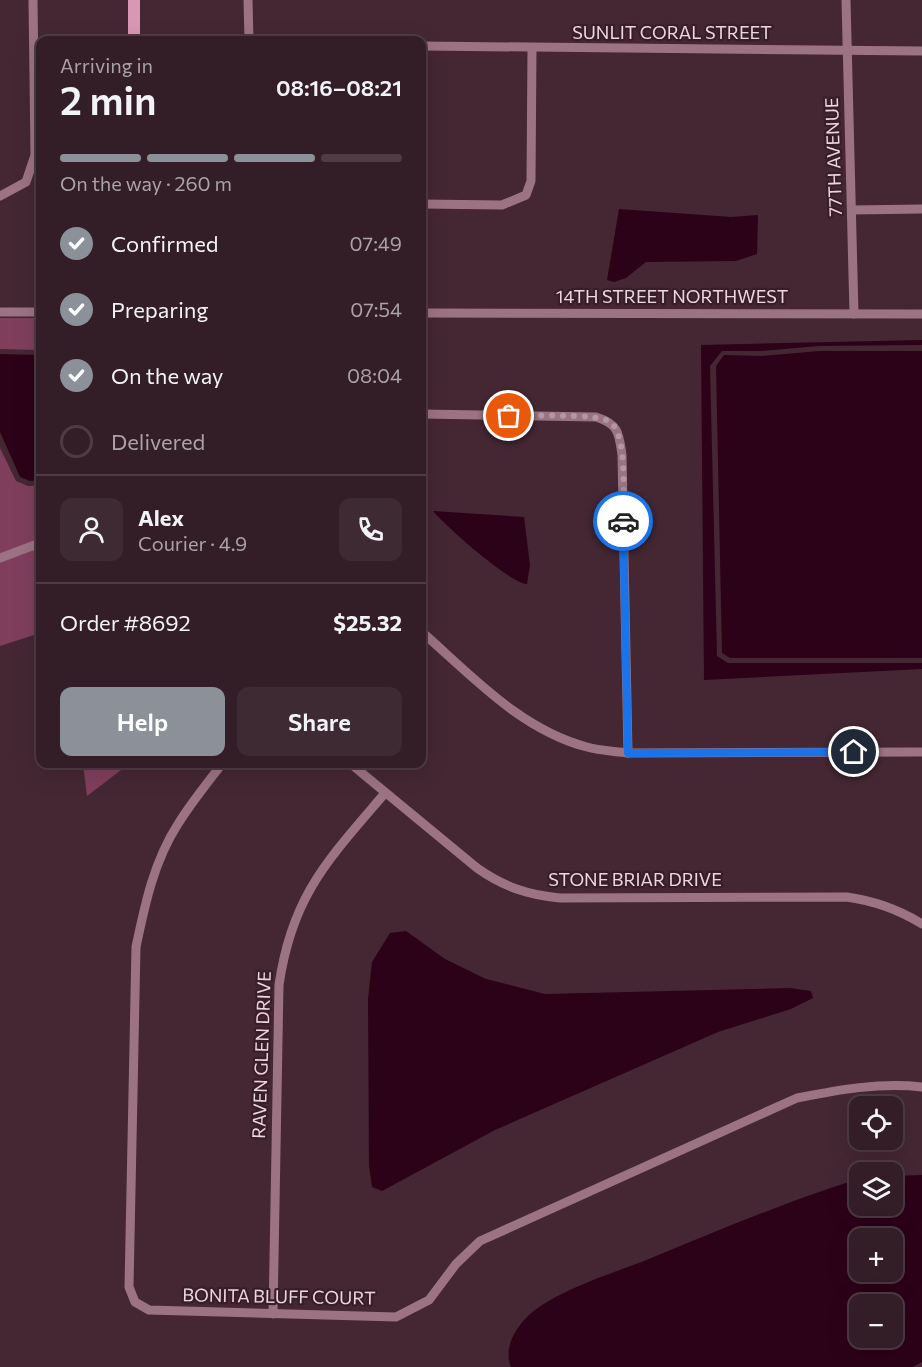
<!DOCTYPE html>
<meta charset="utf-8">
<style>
:root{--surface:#331d26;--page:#3e2a32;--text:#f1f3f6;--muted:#a9a2a7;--line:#4e3b43;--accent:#8c9099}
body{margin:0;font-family:Commissioner,sans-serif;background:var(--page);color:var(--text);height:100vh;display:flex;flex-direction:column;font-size:22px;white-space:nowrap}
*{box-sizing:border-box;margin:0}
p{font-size:20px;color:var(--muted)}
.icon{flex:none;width:33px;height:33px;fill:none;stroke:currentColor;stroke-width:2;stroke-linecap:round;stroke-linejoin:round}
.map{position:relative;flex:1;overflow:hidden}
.drawer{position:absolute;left:36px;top:36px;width:390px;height:732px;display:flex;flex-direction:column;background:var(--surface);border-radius:12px;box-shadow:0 6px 24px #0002,0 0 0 2px var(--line)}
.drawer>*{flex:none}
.fabs{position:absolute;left:849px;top:1096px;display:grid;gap:12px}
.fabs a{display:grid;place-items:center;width:54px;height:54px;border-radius:12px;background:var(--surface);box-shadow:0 6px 24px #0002,0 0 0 2px var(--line);font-size:30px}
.pin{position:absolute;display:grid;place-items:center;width:51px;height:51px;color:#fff;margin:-26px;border:3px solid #fff;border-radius:50%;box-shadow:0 2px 6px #0007}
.courier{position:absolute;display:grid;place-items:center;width:60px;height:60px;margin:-30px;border:4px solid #1a73e8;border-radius:50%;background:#fff;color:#222;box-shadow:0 2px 8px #0007}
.headline em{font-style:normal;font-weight:600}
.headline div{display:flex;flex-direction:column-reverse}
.headline{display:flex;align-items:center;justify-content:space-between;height:102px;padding:0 24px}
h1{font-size:39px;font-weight:600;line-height:45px}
.bar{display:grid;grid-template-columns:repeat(4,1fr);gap:9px 6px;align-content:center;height:72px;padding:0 24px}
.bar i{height:8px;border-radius:4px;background:var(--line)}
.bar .current{background:var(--accent)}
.bar p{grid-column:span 4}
.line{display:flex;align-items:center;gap:15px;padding:0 24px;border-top:2px solid var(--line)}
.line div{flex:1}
.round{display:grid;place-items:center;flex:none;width:63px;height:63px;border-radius:12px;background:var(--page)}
ol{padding:0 24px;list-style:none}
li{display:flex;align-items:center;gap:18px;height:66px}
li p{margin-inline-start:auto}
li .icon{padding:6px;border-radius:50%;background:var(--accent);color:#fff;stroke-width:4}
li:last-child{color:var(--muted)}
li i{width:33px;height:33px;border:3px solid var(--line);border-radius:50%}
.action{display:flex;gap:12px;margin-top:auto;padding:12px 24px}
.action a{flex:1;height:69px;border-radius:12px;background:var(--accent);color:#fff;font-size:24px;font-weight:600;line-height:69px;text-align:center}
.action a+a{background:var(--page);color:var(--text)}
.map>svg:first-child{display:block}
.green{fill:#7f3f5c}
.water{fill:#2c0218;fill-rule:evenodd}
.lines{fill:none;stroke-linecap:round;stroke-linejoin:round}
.street{stroke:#9c7383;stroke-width:9}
.secondary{stroke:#d897b2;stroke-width:12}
.done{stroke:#b099a2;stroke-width:6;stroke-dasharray:0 10.8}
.route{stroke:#1a73e8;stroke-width:8}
.labels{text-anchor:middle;stroke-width:4.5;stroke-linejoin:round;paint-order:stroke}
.street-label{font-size:18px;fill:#ead6dd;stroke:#391d29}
</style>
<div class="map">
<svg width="922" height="1367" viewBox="0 0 922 1367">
<rect width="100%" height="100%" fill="#442733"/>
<g class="green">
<polygon points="0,318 40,318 40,350 0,349"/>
<polygon points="0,448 16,481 28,486 40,486 40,633 0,646"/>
<polygon points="83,764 129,764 87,796"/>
</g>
<g class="water">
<polygon points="619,209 731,217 758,215 757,254 736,261 646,262 626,278 614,282 607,280"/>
<polygon points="922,340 922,345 819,346 762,351 722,351 710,366 717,656 728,663 922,663 922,669 704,680 701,345"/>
<polygon points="819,351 922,351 922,658 730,658 722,653 716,366 724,355 762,356"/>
<polygon points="0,354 40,355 40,480 30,481 20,477 0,432"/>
<path d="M433 511 524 517 530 565 527 584C511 584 445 526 433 511Z"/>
<polygon points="406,931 445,959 486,979 545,994 790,988 811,991 813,998 791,1009 718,1032 495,1130 382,1191 372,1187 369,1166 368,999 372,962 390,933"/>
<path d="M922 1175V1362L913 1367H511C503 1349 515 1328 529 1315 556 1291 610 1274 644 1261 715 1232 785 1202 858 1179L860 1206H892L893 1176ZM860 1239H892V1272H860ZM860 1305H892V1338H860Z"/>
</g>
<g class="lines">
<g class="street">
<polyline points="248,0 249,40"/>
<polyline points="846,0 854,314"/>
<polyline points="422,46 922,51"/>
<polyline points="0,196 26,182 35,155 33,0"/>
<polyline points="422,204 502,205 526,195 531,181 532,49"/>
<polyline points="852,210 922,209"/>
<polyline points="0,312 40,312"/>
<polyline points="422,313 922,314"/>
<path d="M422 414 596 417C619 424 619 434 622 455L628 753"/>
<polyline points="0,558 40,543"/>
<path d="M422 632C471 675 521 730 587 747 600 751 615 751 628 753L922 752"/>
<path d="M222 764C207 783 191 803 178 824 154 861 145 904 136 947L129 1287 135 1302 149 1310 396 1317 429 1300 456 1264 480 1241 797 1098C838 1090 880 1082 922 1087"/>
<path d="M351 764 477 868C504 887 528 895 560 898L847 897C875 901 898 909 922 924"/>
<path d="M273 1314 279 985C292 895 328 860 385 793"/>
</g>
<polyline class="secondary" points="134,0 134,40"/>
</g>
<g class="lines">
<path class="done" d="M509 416C527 416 599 413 610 422 628 434 623 500 623 521"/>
<polyline class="route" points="623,521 628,753 854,752"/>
</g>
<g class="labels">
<g class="street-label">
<text x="672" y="39">SUNLIT CORAL STREET</text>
<text transform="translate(834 157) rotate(-92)" y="6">77TH AVENUE</text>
<text x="672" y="303">14TH STREET NORTHWEST</text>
<text x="635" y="886">STONE BRIAR DRIVE</text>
<text transform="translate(262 1055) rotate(-88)" y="6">RAVEN GLEN DRIVE</text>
<text transform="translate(279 1297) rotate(1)" y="6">BONITA BLUFF COURT</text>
</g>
</g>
</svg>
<div class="fabs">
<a><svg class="icon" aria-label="locate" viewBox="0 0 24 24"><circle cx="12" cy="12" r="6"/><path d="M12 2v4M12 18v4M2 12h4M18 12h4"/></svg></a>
<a><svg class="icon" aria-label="layers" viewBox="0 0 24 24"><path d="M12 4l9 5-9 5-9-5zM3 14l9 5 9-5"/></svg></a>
<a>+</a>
<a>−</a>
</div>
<div class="pin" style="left:509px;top:416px;background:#ea580c"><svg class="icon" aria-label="bag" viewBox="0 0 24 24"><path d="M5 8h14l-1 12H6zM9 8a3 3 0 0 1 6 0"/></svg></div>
<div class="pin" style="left:854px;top:752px;background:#1f2937"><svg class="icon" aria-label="home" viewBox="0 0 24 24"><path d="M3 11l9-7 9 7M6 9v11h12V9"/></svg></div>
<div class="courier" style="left:623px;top:521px"><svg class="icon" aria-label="car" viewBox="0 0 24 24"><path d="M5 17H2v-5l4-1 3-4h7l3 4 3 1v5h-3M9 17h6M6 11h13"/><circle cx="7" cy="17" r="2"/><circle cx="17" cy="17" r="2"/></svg></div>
<section class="drawer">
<div class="headline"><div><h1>2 min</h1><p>Arriving in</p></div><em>08:16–08:21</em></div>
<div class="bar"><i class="current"></i><i class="current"></i><i class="current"></i><i></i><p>On the way · 260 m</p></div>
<ol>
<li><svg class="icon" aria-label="check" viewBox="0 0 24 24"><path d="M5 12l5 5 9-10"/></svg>Confirmed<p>07:49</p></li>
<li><svg class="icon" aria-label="check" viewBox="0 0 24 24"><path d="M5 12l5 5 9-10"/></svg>Preparing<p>07:54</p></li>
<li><svg class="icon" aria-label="check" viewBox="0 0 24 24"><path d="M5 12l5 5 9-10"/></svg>On the way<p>08:04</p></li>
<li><i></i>Delivered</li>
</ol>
<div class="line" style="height:108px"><a class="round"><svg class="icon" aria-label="person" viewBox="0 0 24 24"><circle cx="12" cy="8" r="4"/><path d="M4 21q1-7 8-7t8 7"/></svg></a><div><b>Alex</b><p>Courier · 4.9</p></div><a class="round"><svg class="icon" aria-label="phone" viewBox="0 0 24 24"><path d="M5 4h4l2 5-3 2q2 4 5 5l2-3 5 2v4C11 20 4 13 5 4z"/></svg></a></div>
<div class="line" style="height:78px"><div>Order #8692</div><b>$25.32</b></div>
<div class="action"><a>Help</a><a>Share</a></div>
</section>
</div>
